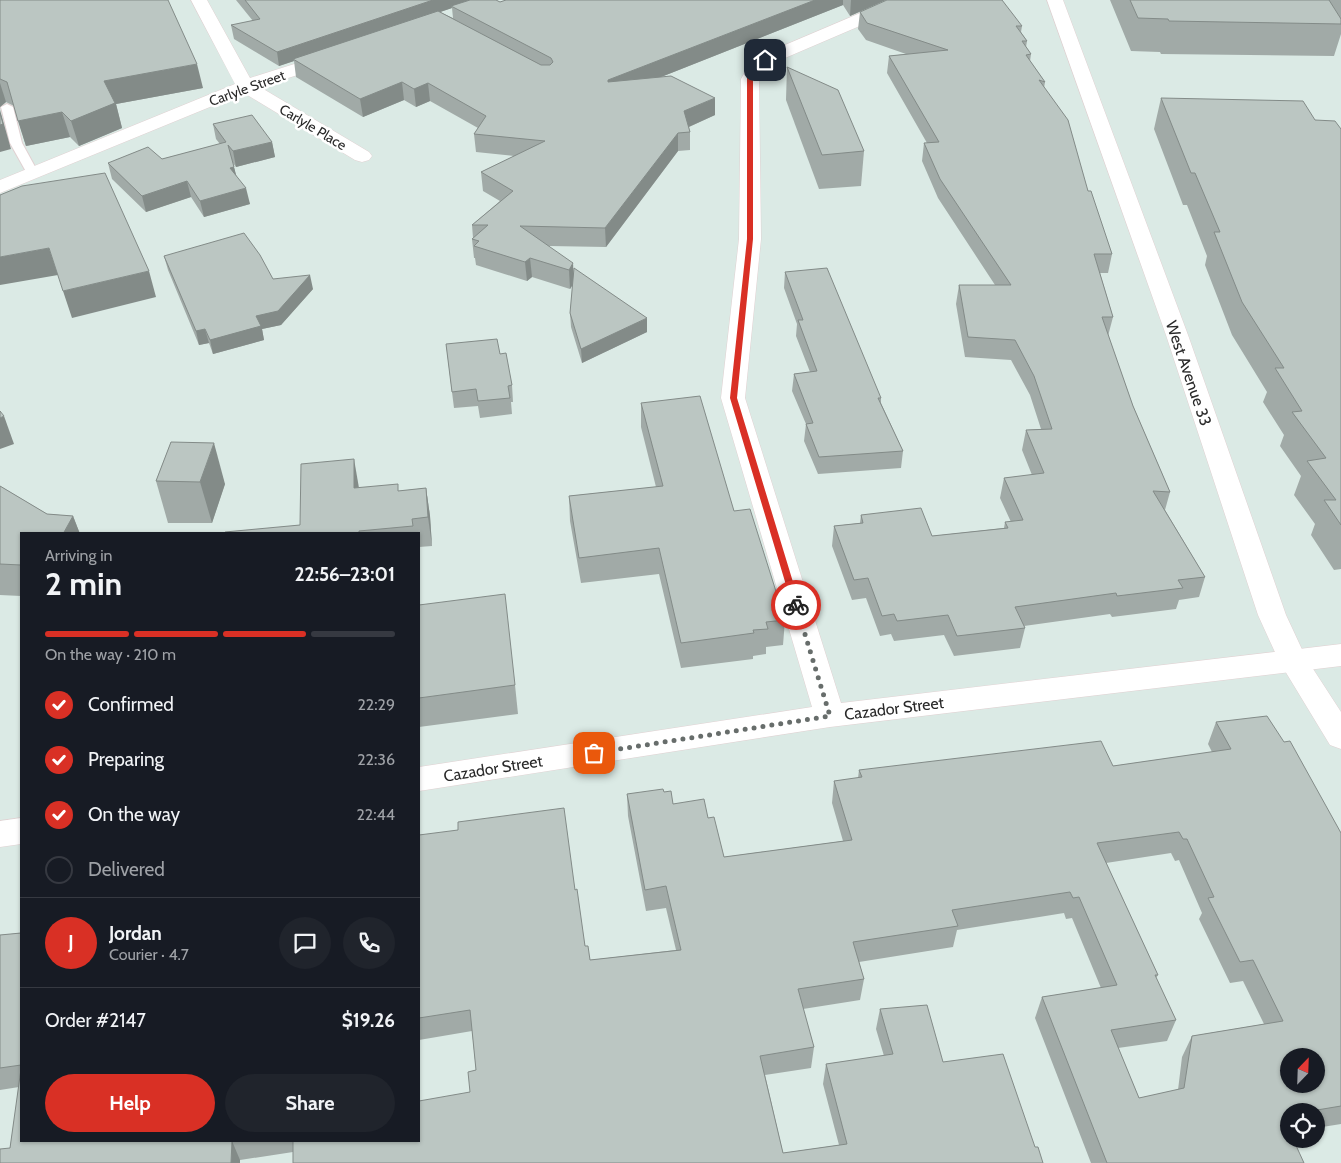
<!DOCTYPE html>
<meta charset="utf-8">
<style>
:root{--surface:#171b24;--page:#20242c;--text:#f1f3f6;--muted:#9ea1a6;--line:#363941;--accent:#d93025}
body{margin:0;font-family:Cabin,sans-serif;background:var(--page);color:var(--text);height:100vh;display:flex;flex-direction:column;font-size:19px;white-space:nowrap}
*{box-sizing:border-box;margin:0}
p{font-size:16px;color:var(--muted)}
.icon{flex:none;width:28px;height:28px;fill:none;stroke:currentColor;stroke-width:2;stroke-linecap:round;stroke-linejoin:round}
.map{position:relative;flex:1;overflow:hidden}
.side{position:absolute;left:20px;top:532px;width:400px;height:610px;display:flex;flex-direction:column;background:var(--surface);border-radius:0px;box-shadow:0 1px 4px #0004}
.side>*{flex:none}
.needle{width:32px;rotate:23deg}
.fabs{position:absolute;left:1280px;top:1048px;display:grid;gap:10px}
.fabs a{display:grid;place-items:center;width:45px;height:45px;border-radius:50%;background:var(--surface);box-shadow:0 1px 4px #0004;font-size:25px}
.pin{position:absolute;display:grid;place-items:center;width:42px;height:42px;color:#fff;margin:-21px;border-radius:10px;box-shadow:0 2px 8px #0006}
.courier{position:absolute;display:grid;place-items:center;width:50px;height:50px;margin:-25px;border:4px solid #d93025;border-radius:50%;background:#fff;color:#222;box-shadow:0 1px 6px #0007}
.summary em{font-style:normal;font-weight:700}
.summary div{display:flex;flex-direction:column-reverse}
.summary{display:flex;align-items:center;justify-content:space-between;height:85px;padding:0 25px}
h1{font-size:32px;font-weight:700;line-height:38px}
.bar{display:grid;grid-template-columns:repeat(4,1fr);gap:8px 5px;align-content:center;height:60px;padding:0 25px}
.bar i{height:6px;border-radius:4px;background:var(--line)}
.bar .current{background:var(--accent)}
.bar p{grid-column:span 4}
.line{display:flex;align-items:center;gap:12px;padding:0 25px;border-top:1px solid var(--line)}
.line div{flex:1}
.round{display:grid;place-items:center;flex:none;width:52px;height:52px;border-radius:26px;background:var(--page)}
ol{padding:0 25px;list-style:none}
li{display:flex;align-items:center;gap:15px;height:55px}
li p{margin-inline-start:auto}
li .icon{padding:5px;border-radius:50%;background:var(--accent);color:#fff;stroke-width:4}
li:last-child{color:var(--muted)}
li i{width:28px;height:28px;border:2px solid var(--line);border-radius:50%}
.action{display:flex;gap:10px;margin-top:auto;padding:10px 25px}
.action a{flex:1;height:58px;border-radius:30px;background:var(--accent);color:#fff;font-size:20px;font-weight:700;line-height:58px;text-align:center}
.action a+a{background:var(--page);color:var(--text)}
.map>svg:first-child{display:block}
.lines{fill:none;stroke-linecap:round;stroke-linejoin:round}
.lane-casing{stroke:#e1d1d2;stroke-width:2}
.street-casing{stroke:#e1d1d2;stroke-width:1}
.secondary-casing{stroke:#e1d1d2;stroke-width:1}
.lane{fill:#fff;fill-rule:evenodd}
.street{fill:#fff;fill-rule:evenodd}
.secondary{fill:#fff;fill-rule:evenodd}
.wall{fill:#a1aaa7;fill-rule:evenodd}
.shaded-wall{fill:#838b88}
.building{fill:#bbc6c2;stroke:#838b88;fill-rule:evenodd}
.route{fill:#d93025}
.done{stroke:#676d6b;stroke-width:5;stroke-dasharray:0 9}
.labels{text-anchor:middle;stroke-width:5;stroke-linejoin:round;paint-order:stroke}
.far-street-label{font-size:14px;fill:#292929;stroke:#fff}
.street-label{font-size:16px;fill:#292929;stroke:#fff}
</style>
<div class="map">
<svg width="1341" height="1163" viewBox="0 0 1341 1163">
<rect width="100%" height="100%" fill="#dbeae5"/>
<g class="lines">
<g class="lane-casing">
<polygon id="lane" points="7,104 13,107 22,143 39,174 37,177 29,177 10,143 1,107"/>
</g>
<g class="street-casing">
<g id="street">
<polygon points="191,0 207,0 250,78 326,54 332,53 338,54 341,58 338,62 260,87 369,152 372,156 369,160 362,162 355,160 244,93 0,193 0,180 235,84"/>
<polygon points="891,0 913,0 911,4 771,64 763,72 759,79 761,239 745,398 841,703 1341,644 1341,666 830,727 419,791 419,767 812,707 721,398 739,239 741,79 749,65 759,56"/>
<polygon points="21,818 21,844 0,847 0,821"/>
</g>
</g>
<g class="secondary-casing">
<polygon id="secondary" points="1047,0 1063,0 1188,335 1286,615 1306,658 1341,712 1341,749 1330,745 1279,661 1258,615 1166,335"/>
</g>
<use href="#lane" class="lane"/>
<use href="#street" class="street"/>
<use href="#secondary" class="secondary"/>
</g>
<g class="wall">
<polygon points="0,0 203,88 116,104 122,128 79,146 70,137 26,146 14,106 6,102 0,107"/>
<path d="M236 0H496L500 2 506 0H886L850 16 843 5 661 77 715 115 689 127 690 132V150L678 151 606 247 549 246 574 274 647 332 582 363 571 327 570 313 573 285 570 289 532 277 527 281 476 265 475 258H474L472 239 473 238 472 225 500 201 483 191 481 172 514 156 476 152 474 134 478 128 430 101 416 107 404 100 363 117 296 77 294 61 279 66 234 39 231 25 253 21ZM452 8 453 18 440 12Z"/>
<polygon points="1110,0 1341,0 1341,34 1334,56 1161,54 1160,52 1131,51"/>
<polygon points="860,12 1022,26 1021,32 1027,41 1026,47 1031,54 1030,61 1045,82 1044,88 1088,191 1112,254 1108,273 1100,273 1113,317 1108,336 1133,406 1170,492 1165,510 1205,577 1199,597 1179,600 1176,609 1112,617 1110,614 1024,626 1025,628 1020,648 954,656 944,635 894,641 891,634 880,636 866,598 852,600 832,546 834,526 860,523 861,515 932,536 1004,528 1005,522 1011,522 1000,498 1004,478 1032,475 1022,450 1026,430 1041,429 1030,395 1011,360 965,357 956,304 959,285 995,285 938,198 922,161 924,143 927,143 887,73 889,56 906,54 866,40 858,29"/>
<polygon points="787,67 864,151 861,186 819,189 786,100"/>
<polygon points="1161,98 1315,120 1341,129 1341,569 1334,570 1311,535 1315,524 1294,495 1301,476 1280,446 1284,435 1263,402 1267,392 1232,335 1205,265 1207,256 1187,205 1183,205 1154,129"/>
<polygon points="213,124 272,142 275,157 236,167 233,163 236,176 250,204 204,217 191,197 146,212 112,179 108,163 162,159 220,144 216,139"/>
<polygon points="164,256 273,279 313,289 281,325 262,329 264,340 213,354 209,343 199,345 168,270"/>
<polygon points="785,272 881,398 881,403 903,451 901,468 818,474 804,441 806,424 792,391 794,374 810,372 796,336 797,324 784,288"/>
<polygon points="446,344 500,354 512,385 513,402 511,402 512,414 480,418 478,406 454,408"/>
<polygon points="641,403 734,511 785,620 783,645 766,647 766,654 753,656 753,659 681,668 659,574 581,583 570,521 569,496 656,487 641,427"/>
<polygon points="171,442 225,484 212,523 168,523 156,481"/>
<polygon points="0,486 47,514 73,516 80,534 21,534 21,596 0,595"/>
<polygon points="359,488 399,491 426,488 430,516 432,546 419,547 419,534 225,534 300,525"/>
<polygon points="419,605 515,685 518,714 419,727"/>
<path d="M1216 722 1341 833V1124L1316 1128V1111H1289V1139L1304 1163H1091L1035 1018 1042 997 1101 988 1072 918 1066 919 1064 913 957 930 953 947 859 962 864 979 860 1000 803 1009 814 1047 811 1068 765 1075 783 1153 839 1145 823 1084 826 1064 884 1056 876 1029 880 1009 943 1062 1035 1147 1043 1163 293 1152 240 1160V1163H0L10 1148 19 1087 0 1090V935L21 933V1141H419L470 1092 476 1070 472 1031 419 1040V835L575 890 585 946 590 960 676 950 666 908 646 911 628 816 627 794 664 792 673 804 708 818 724 857 843 841 832 803 834 781 858 778 859 770 1113 766 1212 752 1208 744ZM1171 853 1175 861 1179 860 1202 913 1199 919 1230 983 1243 981 1264 1024 1192 1036 1182 1057 1178 1090 1139 1098 1118 1048 1167 1041 1176 1020 1156 978 1158 975 1106 863Z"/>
</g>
<g class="shaded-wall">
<polygon points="433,0 471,0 451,6 452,8 296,61 293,59 294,61 279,66 277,52"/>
<polygon points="815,0 843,0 843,5 608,98 608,80"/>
<polygon points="851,0 886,0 850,16"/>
<polygon points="197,64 203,88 116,104 122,128 79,146 71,121 104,81"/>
<polygon points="402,82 404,100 363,117 360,99"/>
<polygon points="0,83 6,102 0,107"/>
<polygon points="428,83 430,101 416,107 414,89"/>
<polygon points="715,98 715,115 684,129 684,111"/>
<polygon points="0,110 11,149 0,152"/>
<polygon points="62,112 70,137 26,146 18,121"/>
<polygon points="678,133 678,151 606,247 605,228"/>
<polygon points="272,142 275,157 236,167 233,151"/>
<polygon points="234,167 238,182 230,168"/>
<polygon points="187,181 191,197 146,212 142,196"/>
<polygon points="246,188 250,204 204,217 200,201"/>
<polygon points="49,248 58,275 0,285 0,257"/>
<polygon points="530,258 532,277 527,281 525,262"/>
<polygon points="573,263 574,282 570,289 569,270"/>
<polygon points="149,271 156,297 72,318 63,291"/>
<polygon points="310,275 313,289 281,325 262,329 264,340 213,354 210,340 256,316"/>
<polygon points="647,318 647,332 582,363 581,349"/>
<polygon points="205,329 209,343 199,345 196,331"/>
<polygon points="4,416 14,444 0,449 0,418"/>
<polygon points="214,443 225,484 212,523 200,482"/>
<polygon points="354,459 359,488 354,488"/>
<polygon points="426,488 430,516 432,546 428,517"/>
<polygon points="73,516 80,534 63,534"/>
<polygon points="232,1141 240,1160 240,1163 231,1163"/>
</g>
<g class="building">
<polygon points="0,0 168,0 197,64 104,81 115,103 71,121 62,112 18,121 7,82 0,79"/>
<polygon points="245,0 433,0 277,52 231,25 260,19"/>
<polygon points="470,0 496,0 500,2 506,0 815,0 608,80 608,82 671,76 715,98 684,111 690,132 678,133 605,228 520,226 573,263 569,270 530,258 525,262 474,246 479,241 472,239 488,225 472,225 513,191 481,172 545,141 474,134 486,116 428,83 414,89 402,82 360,99 293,59 438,11 541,65 550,65 553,62 551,58 451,6"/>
<polygon points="887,0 1002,0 1022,26 1016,26 1027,41 1022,41 1031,54 1026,55 1045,82 1039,80 1068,120 1088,191 1091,191 1112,254 1094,254 1113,317 1102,317 1133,406 1170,492 1153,491 1205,577 1178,580 1183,588 1117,596 1116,593 1015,607 1025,628 957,636 948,615 897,621 894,614 882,616 868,578 854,580 834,526 863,523 861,515 921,508 932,536 1008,528 1005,522 1023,520 1004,478 1044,473 1026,430 1052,429 1034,376 1015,340 968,337 959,285 1011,285 940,179 924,143 939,142 889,56 948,50 867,23 860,12"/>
<polygon points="1130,0 1329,0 1341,19 1341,24 1169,21 1168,19 1138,18"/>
<polygon points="787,67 838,90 864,151 822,155"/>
<polygon points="1161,98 1303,101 1315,120 1335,121 1341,129 1341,525 1324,500 1336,500 1307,461 1326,458 1292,412 1302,411 1275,368 1284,368 1242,302 1214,232 1220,232 1195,173 1191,173"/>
<polygon points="0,113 3,124 0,125"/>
<polygon points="252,115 272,142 233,151 228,145 234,167 230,168 246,188 200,201 187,181 142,196 108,163 148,147 162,159 226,142 213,124"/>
<polygon points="105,173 149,271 63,291 49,248 0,257 0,195 22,186"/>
<polygon points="244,233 260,255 273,279 310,275 278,311 256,316 261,326 210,340 205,329 196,331 164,256"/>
<polygon points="574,268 647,318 581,349 570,313"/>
<polygon points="827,268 881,398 878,398 903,451 819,457 806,424 813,423 794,374 817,371 798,320 803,320 785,272"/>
<polygon points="497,339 500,354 506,353 512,385 508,386 510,398 478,401 476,389 452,392 446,344"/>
<polygon points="700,396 734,511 750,509 785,620 766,622 768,629 753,630 754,633 681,643 659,548 579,558 569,496 663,486 641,403"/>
<polygon points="0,411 4,416 0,418"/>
<polygon points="171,442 214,443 200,482 156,481"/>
<polygon points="354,459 354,488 398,484 398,491 426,488 428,517 412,519 413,526 359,531 359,534 225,534 225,532 300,525 301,464"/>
<polygon points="0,486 47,514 73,516 63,534 21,534 21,565 0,564"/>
<polygon points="505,594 515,685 419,698 419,605"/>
<path d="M1267 716 1284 742 1290 741 1341 833V1106L1311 1111H1289V1115L1283 1116 1289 1129V1139H1293L1304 1163H1107L1042 997 1117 985 1079 897 1073 898 1070 892 952 910 958 926 853 942 864 979 798 989 814 1047 760 1056 783 1153 847 1144 826 1064 893 1054 880 1009 927 1005 943 1062 1003 1054 1035 1147H1038L1043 1163H293V1141H419V1101L470 1092 468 1072 476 1070 470 1010 419 1018V835L458 830V822L564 808 575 890 577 889 585 946H588L590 960 681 950 666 886 645 890 627 794 663 789 664 792 671 791 673 804 704 799 708 818 714 817 724 857 852 840 834 781 862 777 859 770 1101 741 1113 766 1231 749 1216 722ZM1179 832 1183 839H1187L1214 897 1208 898 1240 962 1253 960 1283 1021 1192 1036 1184 1088 1139 1098 1111 1030 1176 1020 1155 975H1158L1097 843ZM1289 1056H1316V1084H1289Z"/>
<polygon points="21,933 21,1065 0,1068 0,935"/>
<polygon points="21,1069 21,1141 232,1141 231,1163 0,1163 0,1149 10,1148"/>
</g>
<polygon class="route" points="765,58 768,60 757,70 753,78 753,239 737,398 800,605 796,608 792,605 730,398 747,239 747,78 753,68"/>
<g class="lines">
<polyline class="done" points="594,753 830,716 796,605"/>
</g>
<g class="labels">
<g class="far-street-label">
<text transform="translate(247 88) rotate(-20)" y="5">Carlyle Street</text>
<text transform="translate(313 127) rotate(31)" y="5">Carlyle Place</text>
</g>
<g class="street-label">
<text transform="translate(1189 373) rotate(71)" y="6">West Avenue 33</text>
<text transform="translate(894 708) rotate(-7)" y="6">Cazador Street</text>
<text transform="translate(493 768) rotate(-9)" y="6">Cazador Street</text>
</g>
</g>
</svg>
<div class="fabs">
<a><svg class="needle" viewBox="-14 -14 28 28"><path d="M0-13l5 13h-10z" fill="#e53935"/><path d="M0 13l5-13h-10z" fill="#9ea1a6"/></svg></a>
<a><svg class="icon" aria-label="locate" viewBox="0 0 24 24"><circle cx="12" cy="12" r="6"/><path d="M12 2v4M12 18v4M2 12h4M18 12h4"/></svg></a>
</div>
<div class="pin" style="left:594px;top:753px;background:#ea580c"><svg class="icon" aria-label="bag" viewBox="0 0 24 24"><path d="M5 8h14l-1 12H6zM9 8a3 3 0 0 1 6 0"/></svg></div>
<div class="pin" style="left:765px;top:60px;background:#1f2937"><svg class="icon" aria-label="home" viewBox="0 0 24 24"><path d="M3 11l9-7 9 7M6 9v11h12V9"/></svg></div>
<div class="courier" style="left:796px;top:605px"><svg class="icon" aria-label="bike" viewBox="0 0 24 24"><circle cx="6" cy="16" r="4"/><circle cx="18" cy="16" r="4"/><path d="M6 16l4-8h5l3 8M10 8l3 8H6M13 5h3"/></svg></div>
<section class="side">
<div class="summary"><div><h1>2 min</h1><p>Arriving in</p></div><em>22:56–23:01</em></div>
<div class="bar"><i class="current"></i><i class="current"></i><i class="current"></i><i></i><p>On the way · 210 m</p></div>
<ol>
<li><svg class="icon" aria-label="check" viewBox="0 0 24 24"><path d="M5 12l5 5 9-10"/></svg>Confirmed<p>22:29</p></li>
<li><svg class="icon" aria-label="check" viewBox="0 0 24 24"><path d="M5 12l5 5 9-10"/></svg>Preparing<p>22:36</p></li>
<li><svg class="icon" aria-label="check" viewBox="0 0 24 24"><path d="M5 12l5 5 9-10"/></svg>On the way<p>22:44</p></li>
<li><i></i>Delivered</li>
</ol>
<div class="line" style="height:90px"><b class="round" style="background:var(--accent);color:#fff">J</b><div><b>Jordan</b><p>Courier · 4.7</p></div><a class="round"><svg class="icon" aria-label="chat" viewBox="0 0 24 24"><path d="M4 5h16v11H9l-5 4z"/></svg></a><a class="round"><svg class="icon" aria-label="phone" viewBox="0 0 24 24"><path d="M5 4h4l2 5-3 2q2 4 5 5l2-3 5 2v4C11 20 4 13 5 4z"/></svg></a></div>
<div class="line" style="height:65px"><div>Order #2147</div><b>$19.26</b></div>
<div class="action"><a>Help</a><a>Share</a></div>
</section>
</div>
